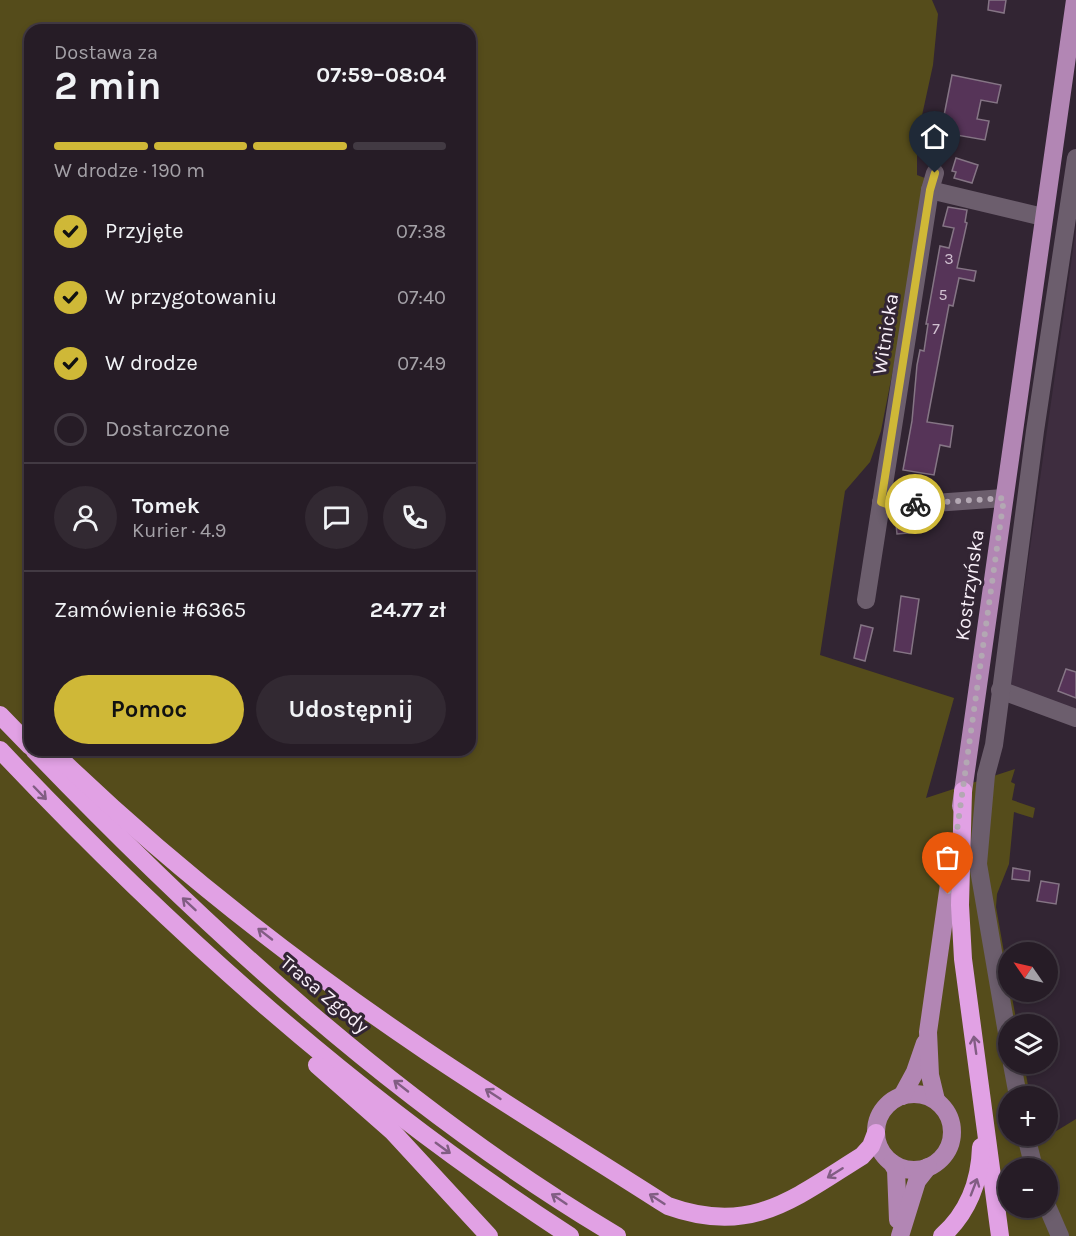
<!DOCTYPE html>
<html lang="pl">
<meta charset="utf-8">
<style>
:root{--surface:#261c26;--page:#322932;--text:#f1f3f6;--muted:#a4a1a7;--line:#423a43;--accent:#cfb837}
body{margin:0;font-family:Karla,sans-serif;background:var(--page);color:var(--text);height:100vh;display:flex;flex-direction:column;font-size:22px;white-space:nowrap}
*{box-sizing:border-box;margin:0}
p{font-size:20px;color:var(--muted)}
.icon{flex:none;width:33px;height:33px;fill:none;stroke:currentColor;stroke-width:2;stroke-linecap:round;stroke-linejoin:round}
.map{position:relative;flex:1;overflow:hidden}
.drawer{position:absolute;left:24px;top:24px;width:452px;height:732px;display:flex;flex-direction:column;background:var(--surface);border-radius:18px;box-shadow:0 3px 9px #0003,0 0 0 2px var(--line)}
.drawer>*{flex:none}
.needle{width:39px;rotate:304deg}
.controls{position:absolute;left:998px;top:942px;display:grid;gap:12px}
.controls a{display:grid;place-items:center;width:60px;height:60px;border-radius:50%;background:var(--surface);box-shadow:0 3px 9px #0003,0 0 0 2px var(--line);font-size:30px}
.pin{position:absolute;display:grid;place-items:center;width:51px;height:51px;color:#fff;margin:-62px -26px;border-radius:50% 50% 50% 0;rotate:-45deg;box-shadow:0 0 6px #0007}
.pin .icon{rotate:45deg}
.courier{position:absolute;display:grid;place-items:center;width:60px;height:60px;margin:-30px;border:4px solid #cfb837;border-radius:50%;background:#fff;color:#222;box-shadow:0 2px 8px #0007}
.head em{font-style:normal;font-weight:700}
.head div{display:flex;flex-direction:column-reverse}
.head{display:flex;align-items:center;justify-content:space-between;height:102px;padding:0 30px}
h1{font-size:39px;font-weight:700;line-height:45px}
.bar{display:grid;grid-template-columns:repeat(4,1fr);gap:9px 6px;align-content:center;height:72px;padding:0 30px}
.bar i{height:8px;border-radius:4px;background:var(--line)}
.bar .on{background:var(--accent)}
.bar p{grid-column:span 4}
.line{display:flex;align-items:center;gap:15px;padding:0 30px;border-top:2px solid var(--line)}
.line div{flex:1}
.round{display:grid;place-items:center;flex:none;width:63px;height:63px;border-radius:32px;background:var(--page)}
ol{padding:0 30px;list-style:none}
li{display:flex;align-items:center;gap:18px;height:66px}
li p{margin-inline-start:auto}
li .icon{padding:6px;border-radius:50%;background:var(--accent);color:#111;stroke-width:4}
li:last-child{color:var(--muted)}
li i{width:33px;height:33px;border:3px solid var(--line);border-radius:50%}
.cta{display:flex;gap:12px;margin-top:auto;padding:12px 30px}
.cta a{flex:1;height:69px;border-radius:36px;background:var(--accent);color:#111;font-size:24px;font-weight:700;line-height:69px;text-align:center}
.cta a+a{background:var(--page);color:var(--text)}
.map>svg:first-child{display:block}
.built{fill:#3e2d3f}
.green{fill:#554c1b;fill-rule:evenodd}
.building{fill:#563458;stroke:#857585;stroke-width:1.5}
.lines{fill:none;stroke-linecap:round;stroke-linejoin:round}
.minor{stroke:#6c5e6d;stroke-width:18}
.major{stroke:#b286b4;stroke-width:18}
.highway{stroke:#e1a1e4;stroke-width:18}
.oneway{stroke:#815d83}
.done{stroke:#b3a8b3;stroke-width:6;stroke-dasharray:0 10.8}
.route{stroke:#cfb837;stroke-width:8}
.labels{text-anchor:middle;stroke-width:6;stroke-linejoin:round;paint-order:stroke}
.number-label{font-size:16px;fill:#d0c0d0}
.street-label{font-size:20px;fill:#f8eff8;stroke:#322533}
</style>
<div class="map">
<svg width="1076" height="1236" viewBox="0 0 1076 1236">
<rect width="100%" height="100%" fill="#322533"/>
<polygon class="built" points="1076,229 1076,710 1010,687"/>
<path class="green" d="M0 0H932L938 14 933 65 921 120 923 135 917 149V175L930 180 881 431 870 462 845 491 820 655 954 698 926 798 1015 769 1011 782 1015 784 1012 800 1035 808 1033 818 1014 812 1009 864 997 894 996 907 1008 975V992H1011L1017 1024H1008V1064H1024L1030 1096H1008V1136H1038L1040 1141 1076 1119V1236H0ZM30 30H470V750H30ZM1008 1168H1047V1208H1008Z"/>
<g class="building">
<polygon points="989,0 1006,0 1004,13 988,10"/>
<polygon points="952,75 1001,85 997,103 981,100 977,119 989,121 985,140 951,134 942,163 935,161 937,153 935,152 939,141"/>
<polygon points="956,158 978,165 972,183 954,178 956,172 952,171"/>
<polygon points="948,207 967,210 965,222 967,223 957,268 976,271 974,281 959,278 953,306 949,305 927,422 953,426 950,447 940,445 934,475 903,470 912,421 917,365 920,350 924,351 928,324 926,324 940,246 949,248 954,228 943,226"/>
<polygon points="919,522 919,532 897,534 896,524"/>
<polygon points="901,596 919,599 911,654 894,651"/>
<polygon points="861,625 873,628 865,661 854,658"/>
<polygon points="1066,669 1076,672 1076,698 1058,691"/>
<polygon points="1013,868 1030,871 1029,881 1012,879"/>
<polygon points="1041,881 1059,884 1056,904 1037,901"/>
</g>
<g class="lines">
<g class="minor">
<polyline points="930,190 1043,217"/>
<polyline points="881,502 893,506 1004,498"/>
<polyline points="866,600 930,190 935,173"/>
<polyline points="1000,690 1076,718"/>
<polyline points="1008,1039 978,864 986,775 994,745 1035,431 1076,158"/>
<polyline points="1012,1064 1018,1096"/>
<polyline points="1026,1136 1034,1168"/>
<polyline points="1047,1206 1060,1236"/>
</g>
<g class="major">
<polyline points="961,806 1075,0"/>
<circle cx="914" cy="1132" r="38"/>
<polyline points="902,1096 915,1072 925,1043"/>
<polyline points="936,1100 930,1075 928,1032 955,842"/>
<polyline points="892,1163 896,1170 898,1220"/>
<polyline points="900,1236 917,1181 928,1167"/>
</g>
<g class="highway">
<polyline points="0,715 30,746"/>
<path d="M0 750C172 932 359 1100 570 1236"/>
<path d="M34 750C208 931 400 1107 617 1236"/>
<path d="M51 750C166 862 294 962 426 1051 506 1105 587 1154 668 1206 751 1236 793 1199 862 1156L871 1146 876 1133"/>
<polyline points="963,791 960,905 963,959 1000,1236"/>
<polyline points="317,1065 392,1131 489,1236"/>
<path d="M942 1236C968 1213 980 1181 981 1147"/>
</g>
</g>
<defs><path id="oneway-shaft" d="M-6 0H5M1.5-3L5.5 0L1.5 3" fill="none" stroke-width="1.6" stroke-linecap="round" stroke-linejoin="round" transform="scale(1.5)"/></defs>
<g class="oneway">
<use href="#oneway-shaft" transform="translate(40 793) rotate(46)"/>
<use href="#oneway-shaft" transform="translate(189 904) rotate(-137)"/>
<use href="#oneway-shaft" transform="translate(265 934) rotate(-142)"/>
<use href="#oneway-shaft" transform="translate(975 1045) rotate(-98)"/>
<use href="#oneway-shaft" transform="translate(401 1086) rotate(-142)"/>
<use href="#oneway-shaft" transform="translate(493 1094) rotate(-147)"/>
<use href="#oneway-shaft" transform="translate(443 1148) rotate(36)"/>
<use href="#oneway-shaft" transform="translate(835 1173) rotate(148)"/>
<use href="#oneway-shaft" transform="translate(974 1187) rotate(-69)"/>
<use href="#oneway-shaft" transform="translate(559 1199) rotate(-146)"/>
<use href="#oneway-shaft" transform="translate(657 1199) rotate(-147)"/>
</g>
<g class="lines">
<polyline class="done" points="915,504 1004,498 948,894"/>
<polyline class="route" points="915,504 892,506 881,502 930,190 935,173"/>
</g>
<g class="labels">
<g class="number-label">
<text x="949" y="264">3</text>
<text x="943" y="300">5</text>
<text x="936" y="334">7</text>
</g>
<g class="street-label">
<text transform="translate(885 334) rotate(-81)" y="7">Witnicka</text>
<text transform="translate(969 585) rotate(-82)" y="7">Kostrzyńska</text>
<text transform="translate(325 994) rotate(40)" y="7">Trasa Zgody</text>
</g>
</g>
</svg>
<div class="controls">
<a><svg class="needle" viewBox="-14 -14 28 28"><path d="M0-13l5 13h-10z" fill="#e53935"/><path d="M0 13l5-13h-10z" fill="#a4a1a7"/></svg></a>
<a><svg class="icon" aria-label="layers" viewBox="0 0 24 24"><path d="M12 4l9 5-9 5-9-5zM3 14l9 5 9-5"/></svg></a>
<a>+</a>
<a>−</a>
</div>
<div class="pin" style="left:948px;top:894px;background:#ea580c"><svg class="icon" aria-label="bag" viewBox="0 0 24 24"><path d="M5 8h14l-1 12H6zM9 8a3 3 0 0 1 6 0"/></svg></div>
<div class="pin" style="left:935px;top:173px;background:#1f2937"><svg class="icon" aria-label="home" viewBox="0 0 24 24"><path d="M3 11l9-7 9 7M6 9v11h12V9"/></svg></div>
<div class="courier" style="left:915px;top:504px"><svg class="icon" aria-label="bike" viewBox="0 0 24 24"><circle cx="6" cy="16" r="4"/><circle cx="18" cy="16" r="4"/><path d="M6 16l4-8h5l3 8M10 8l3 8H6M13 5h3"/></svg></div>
<section class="drawer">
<div class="head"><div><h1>2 min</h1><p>Dostawa za</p></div><em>07:59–08:04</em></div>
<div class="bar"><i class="on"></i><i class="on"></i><i class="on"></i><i></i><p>W drodze · 190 m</p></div>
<ol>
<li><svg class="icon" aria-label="check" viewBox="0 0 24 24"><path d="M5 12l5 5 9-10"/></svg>Przyjęte<p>07:38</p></li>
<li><svg class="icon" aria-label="check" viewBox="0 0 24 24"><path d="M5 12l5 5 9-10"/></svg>W przygotowaniu<p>07:40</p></li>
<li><svg class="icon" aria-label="check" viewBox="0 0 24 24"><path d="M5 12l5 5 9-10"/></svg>W drodze<p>07:49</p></li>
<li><i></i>Dostarczone</li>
</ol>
<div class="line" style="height:108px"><a class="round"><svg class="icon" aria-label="person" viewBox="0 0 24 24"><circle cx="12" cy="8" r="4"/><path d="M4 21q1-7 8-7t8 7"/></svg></a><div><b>Tomek</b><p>Kurier · 4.9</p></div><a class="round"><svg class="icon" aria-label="chat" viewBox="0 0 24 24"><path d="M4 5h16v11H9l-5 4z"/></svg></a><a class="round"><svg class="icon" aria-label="phone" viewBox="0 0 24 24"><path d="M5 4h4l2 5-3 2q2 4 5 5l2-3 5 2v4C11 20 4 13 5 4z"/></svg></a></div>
<div class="line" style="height:78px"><div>Zamówienie #6365</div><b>24.77 zł</b></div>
<div class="cta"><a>Pomoc</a><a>Udostępnij</a></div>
</section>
</div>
